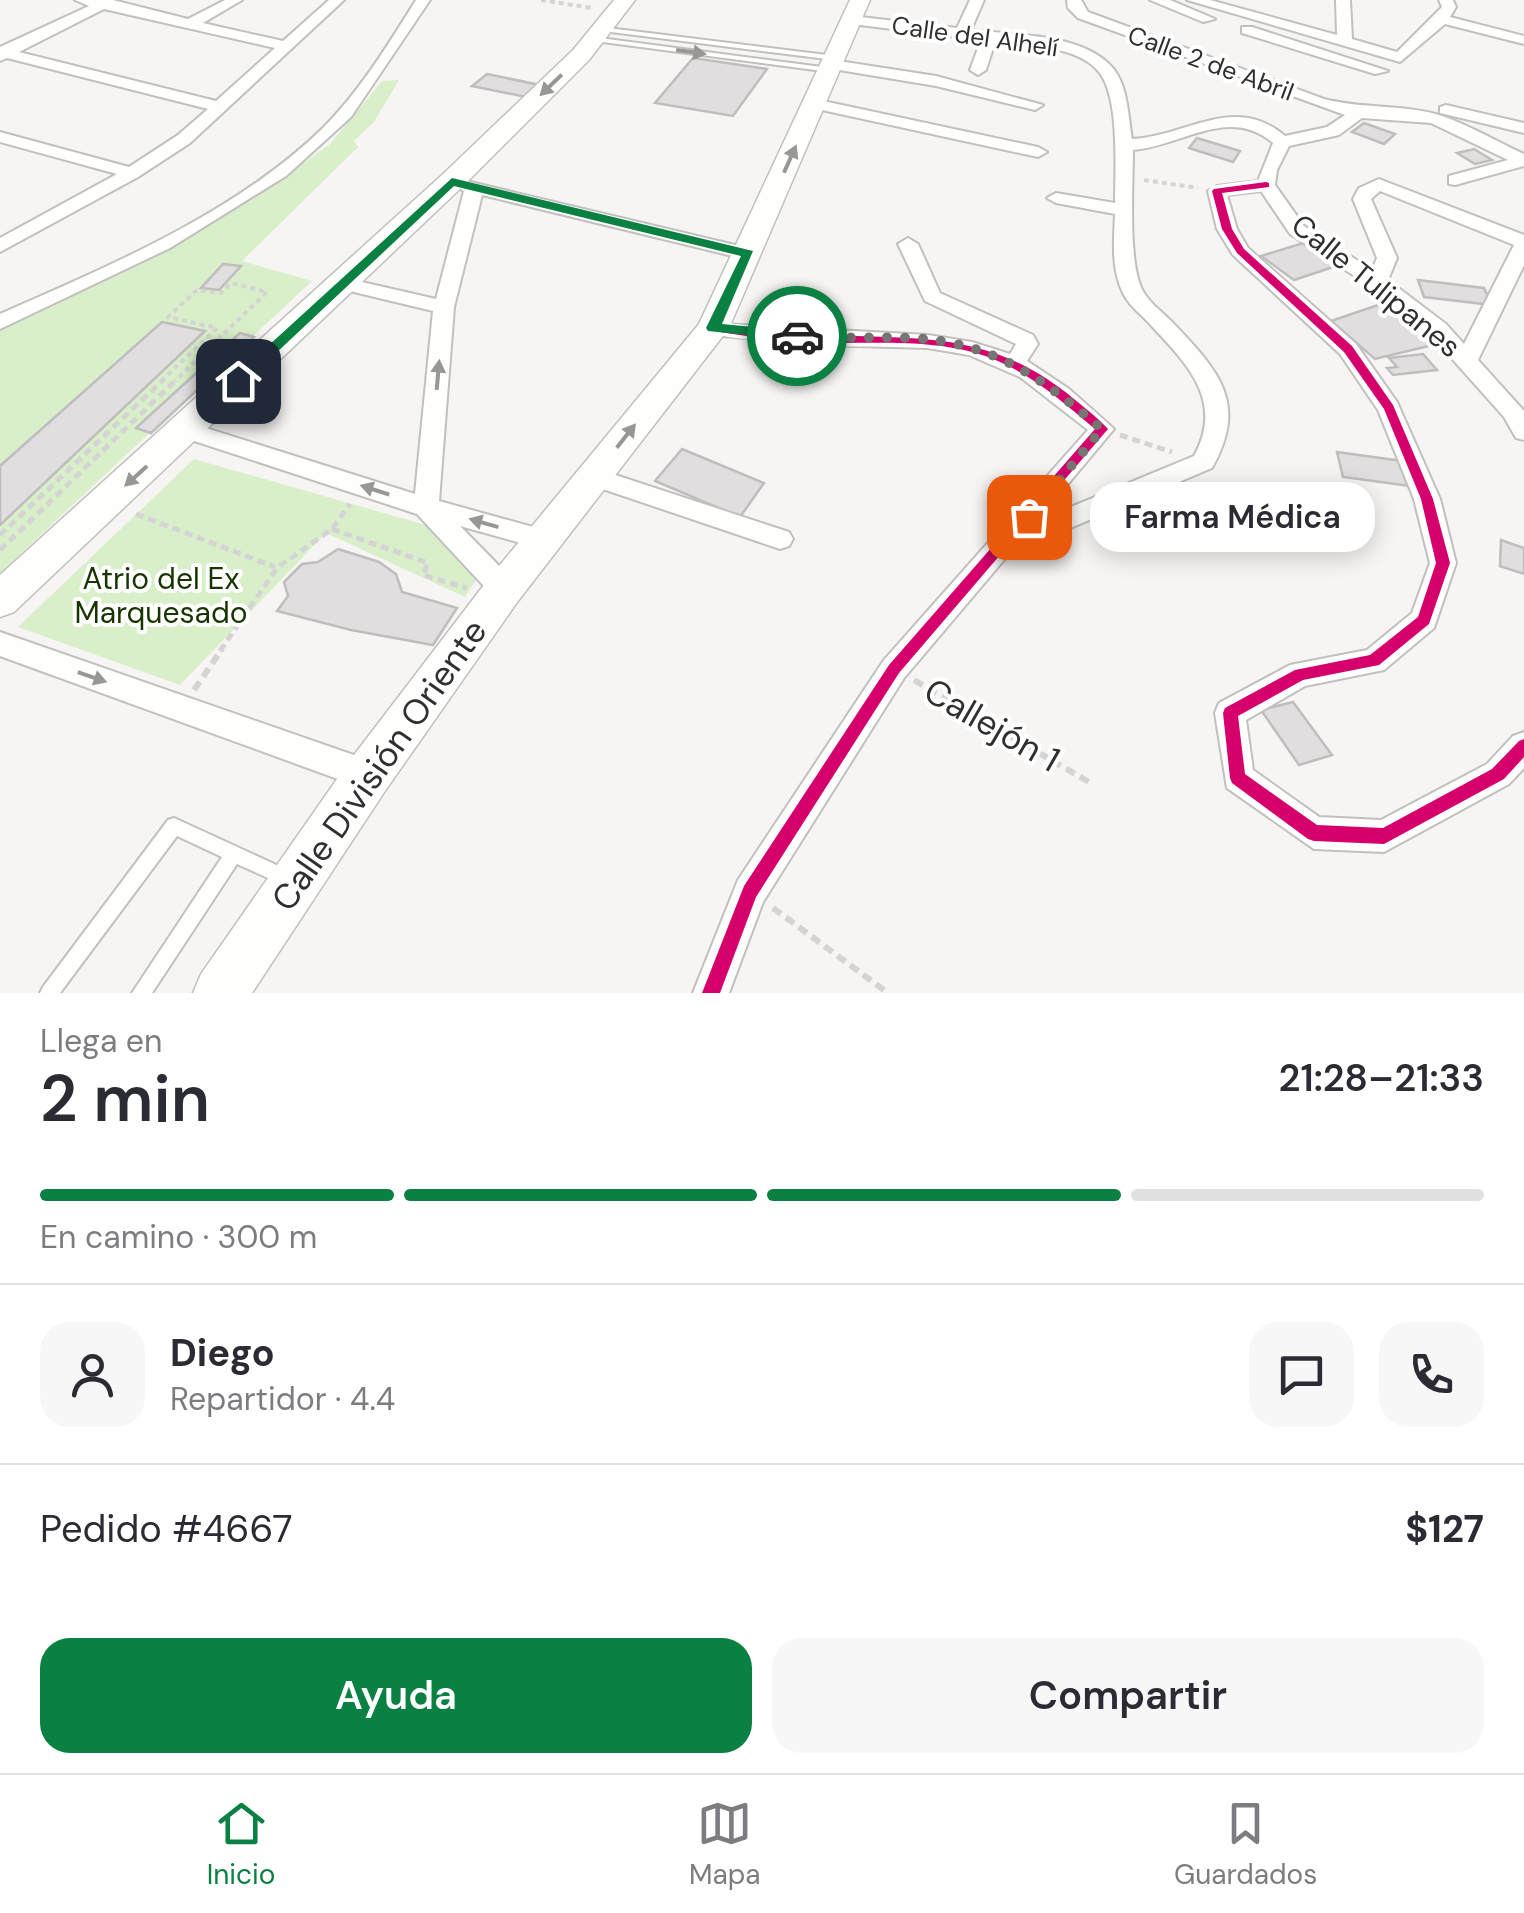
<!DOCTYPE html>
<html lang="es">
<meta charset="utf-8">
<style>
:root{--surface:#fff;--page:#f7f7f7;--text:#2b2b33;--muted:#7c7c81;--line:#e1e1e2;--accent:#0b8043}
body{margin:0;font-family:"DM Sans",sans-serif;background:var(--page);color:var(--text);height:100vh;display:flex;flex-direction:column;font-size:38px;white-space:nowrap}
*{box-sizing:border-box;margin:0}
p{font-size:32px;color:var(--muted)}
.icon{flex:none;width:55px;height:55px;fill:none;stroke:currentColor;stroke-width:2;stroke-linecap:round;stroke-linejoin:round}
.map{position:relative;height:993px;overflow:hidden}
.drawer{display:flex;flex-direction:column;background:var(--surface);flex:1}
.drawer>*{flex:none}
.pin{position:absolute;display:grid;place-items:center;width:85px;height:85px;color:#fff;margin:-42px;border-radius:20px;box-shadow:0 5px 15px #0006}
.courier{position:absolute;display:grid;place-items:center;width:100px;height:100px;margin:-50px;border:8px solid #0b8043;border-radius:50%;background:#fff;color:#222;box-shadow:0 2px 12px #0007}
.bubble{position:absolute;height:70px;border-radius:30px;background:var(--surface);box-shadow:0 5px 25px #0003;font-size:32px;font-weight:600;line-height:70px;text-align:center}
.head em{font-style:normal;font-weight:600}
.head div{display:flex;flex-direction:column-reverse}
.head{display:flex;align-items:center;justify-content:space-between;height:170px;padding:0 40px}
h1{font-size:65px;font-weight:600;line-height:75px}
.bar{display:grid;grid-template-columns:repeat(4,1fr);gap:15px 10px;align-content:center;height:120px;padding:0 40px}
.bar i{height:12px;border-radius:8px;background:var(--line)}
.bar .active{background:var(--accent)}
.bar p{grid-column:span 4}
.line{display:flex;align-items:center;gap:25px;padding:0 40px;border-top:2px solid var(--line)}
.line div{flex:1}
.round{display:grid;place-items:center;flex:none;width:105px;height:105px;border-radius:30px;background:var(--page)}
.primary-button{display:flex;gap:20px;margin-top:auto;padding:20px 40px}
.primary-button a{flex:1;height:115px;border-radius:30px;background:var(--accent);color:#fff;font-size:40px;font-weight:600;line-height:115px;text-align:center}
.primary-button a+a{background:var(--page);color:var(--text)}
.tabs{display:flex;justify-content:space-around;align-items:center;height:140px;border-top:2px solid var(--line);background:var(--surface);font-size:28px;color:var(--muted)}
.tabs a{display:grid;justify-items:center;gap:5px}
.tabs .active{color:var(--accent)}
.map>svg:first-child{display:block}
.green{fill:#d8efc9}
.building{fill:#e0dede;stroke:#bfbdbd;stroke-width:2.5}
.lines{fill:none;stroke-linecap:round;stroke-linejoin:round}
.lane-casing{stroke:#c1c0be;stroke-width:4}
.street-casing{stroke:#c1c0be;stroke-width:4}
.secondary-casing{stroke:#c1c0be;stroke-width:3}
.path-far2{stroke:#d5d4d4;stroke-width:4;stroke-dasharray:5 4;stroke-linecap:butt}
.path-far1{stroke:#d5d4d4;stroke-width:5;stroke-dasharray:8 5;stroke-linecap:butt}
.path{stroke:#d5d4d4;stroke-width:6;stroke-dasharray:10 6;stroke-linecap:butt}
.lane{fill:#fefefd;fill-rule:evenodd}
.street{fill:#fefefd;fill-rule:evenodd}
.secondary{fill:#fefefd;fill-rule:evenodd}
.cycleway-casing{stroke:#fff;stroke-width:7}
.cycleway{fill:#d6006c;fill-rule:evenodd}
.oneway{fill:#989796}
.route{fill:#0b8043}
.done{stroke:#767573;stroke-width:10;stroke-dasharray:0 18}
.labels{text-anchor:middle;stroke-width:8;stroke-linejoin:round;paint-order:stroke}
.far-street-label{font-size:25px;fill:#31302e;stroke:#fff}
.street-label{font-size:30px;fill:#31302e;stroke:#fff}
.park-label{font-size:30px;fill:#183401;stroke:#fff}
.near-street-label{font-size:35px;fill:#31302e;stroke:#fff}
</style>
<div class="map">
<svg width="1524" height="993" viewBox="0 0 1524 993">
<rect width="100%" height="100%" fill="#f7f5f3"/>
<g class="green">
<polygon points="399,80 374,122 354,141 358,147 242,261 312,281 0,573 0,329 252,200 330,144 382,81"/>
<polygon points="194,459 440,529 477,578 465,597 326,533 180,685 18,627"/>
</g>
<g class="building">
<polygon points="693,58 767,69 733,116 655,103"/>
<polygon points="487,74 540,85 526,97 472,86"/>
<polygon points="1364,123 1395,134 1384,144 1352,132"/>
<polygon points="1197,138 1240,151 1233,162 1189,148"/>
<polygon points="1474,149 1492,160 1475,164 1457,153"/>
<polygon points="1303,243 1336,266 1294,280 1261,256"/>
<polygon points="223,264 241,266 219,290 201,288"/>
<polygon points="1418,280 1484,288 1492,305 1424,297"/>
<polygon points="1387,302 1437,344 1375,359 1331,321"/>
<polygon points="162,322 205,331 0,525 0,466"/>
<polygon points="240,333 254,337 151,433 136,428"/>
<polygon points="1423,354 1437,370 1393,375 1387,368 1397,367 1389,358"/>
<polygon points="682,449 764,483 740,517 655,481"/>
<polygon points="1337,452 1402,461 1410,486 1343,477"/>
<polygon points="1209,490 1218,499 1231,494 1276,538 1251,548 1197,495"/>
<polygon points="1501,540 1524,548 1524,574 1500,566"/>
<polygon points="338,549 379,562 396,574 402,592 457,608 433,645 351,630 277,611 288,596 284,582 302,564 318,562"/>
<polygon points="1293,702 1332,755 1299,765 1261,710"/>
</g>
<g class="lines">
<g class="lane-casing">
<g id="lane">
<polygon points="600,27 835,56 839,58 835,60 603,31 600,31"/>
<polygon points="592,37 830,68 834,70 830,72 595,41 591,39"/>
<polygon points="174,818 294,873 296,879 294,885 288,887 237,864 152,993 132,993 222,857 177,836 60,993 40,993 43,987 168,820"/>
</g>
</g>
<g class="street-casing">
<g id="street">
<path d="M75 0H113L188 19 225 0H242L203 23 283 41 329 0H344L190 143 138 177 0 252V238L117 174 0 142V132L129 167 178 135 208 109 7 58 0 61V47L89 6ZM104 9 275 48 216 101 19 52Z"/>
<path d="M416 0H430L351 117 286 176 170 248 0 329V314C111 265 234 214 322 129 360 91 388 45 416 0Z"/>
<path d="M970 0H984L971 30C1012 35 1077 33 1109 64 1128 81 1128 116 1132 139 1187 136 1235 93 1285 136L1327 127 1345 115 1078 18 1068 8 1067 0H1081L1088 12 1324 99C1363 109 1402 104 1439 115 1468 124 1497 142 1524 154V166L1455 185 1449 184V176L1508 160 1431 123 1362 118 1339 135 1289 146 1277 170 1275 185 1304 226 1372 270 1377 258 1353 199 1359 188 1379 179 1524 235V265L1478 360 1524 411V440L1516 438 1504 417 1430 334 1370 286 1290 234 1261 191 1227 195 1237 229 1248 248 1356 344 1397 402 1440 499 1456 563 1434 628 1384 670 1305 686 1246 720 1253 770 1319 817 1381 820 1487 764 1513 736 1524 732V768L1509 784 1384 852 1314 849 1227 788 1215 713 1219 703 1290 665 1367 650 1412 613 1430 563 1414 499 1378 410 1340 354 1233 255 1217 229 1208 191 1217 186 1258 181 1273 143C1229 105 1182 146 1133 150 1133 184 1128 258 1141 287 1146 300 1161 311 1171 321 1218 370 1249 402 1212 468L1009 554 904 678 763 902 729 993H693L738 880 884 660 1088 430 1020 377 969 355 928 348 821 345 713 335 702 328 705 323 928 335 972 342 1010 354 1016 344 925 301 898 244 908 238 918 244 940 293 1033 335 1038 344 1027 361 1069 389 1114 429 1037 521 1194 456C1226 399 1184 361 1147 321 1138 312 1127 303 1122 291 1111 266 1114 240 1115 214L1056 203 1047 198 1056 193 1115 203C1115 169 1120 98 1099 72 1077 45 1026 46 995 42L986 70 978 75 970 70 981 40 852 24 845 20 852 16 957 28ZM1380 191 1514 245 1464 344 1446 324 1388 280 1397 258 1371 199Z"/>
<polygon points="1150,0 1170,0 1215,19 1203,22"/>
<polygon points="1187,0 1210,0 1337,35 1336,0 1350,0 1352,39 1397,52 1442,7 1439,0 1453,0 1456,7 1450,17 1524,36 1524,44 1445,24 1400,62"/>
<polygon points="1242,27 1252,27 1388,71 1375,74 1242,33"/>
<polygon points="832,60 936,76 1043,105 1035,110 936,86 827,68 824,65"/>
<polygon points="814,99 1038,147 1047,152 1038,157 808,107 806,104"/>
<polygon points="1446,105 1524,123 1524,133 1440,113 1440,107"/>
<polygon points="462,180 756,250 759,254 749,260 482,195 454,307 439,501 551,532 555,539 551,546 542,549 460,526 514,581 518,589 514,597 504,600 494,597 417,514 179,436 175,430 187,422 415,494 433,311 333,287 330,283 340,277 436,299 464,191 453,185"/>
<polygon points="594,468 789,532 793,539 789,546 780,549 585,483 582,477 585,471"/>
<polygon points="0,632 368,760 379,765 384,775 379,785 368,790 0,656"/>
</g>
</g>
<g class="secondary-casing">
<g id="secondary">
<polygon points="614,0 635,0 589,60 462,187 14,612 0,617 0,575 442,175 573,50"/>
<polygon points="850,0 870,0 729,328 518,601 385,791 252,993 193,993 201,974 351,759 490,577 699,324"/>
</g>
</g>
<g class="path-far2">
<polyline points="541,0 592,8"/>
<polyline points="1144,180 1198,188"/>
<polyline points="161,381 217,328 168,317 197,290 221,293 231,283 267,292 175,381"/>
</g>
<g class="path-far1">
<polyline points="1120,435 1172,452"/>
<polyline points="136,514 275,567"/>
<polyline points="332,529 428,563 423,575 467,588"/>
<polyline points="0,535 164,379"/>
<polyline points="0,550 177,379"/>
<polyline points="220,651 277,568 332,529 350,504"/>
</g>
<g class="path">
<polyline points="914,680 1089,782"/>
<polyline points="194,690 222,649"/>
<polyline points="773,908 888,993"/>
</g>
<use href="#lane" class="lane"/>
<use href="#street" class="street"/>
<use href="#secondary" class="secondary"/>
<g class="cycleway-casing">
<g id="cycleway">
<polygon points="1266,182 1269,183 1269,187 1222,193 1232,229 1244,249 1352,346 1393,405 1433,499 1450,563 1429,624 1379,665 1303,680 1238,716 1245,774 1317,825 1383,828 1492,769 1519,741 1524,739 1524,757 1504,779 1384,844 1314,841 1308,839 1232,783 1230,778 1223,713 1225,708 1295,670 1370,655 1418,617 1436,563 1421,499 1384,409 1344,352 1237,253 1222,229 1212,191 1214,189"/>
<path d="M713 325C751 329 789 334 828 335 921 339 989 332 1068 394 1081 405 1096 416 1108 429L899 673 756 897 720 993H702L744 886 889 665 1095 429C1063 402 1033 375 993 359 945 340 891 343 840 343 797 342 752 338 709 330L708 328Z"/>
</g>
</g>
<use href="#cycleway" class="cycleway"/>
</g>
<defs><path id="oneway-solid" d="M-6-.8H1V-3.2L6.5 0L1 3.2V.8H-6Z" transform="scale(2.5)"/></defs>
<g class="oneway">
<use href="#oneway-solid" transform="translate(691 52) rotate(8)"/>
<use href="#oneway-solid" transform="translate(551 85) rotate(136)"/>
<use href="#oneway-solid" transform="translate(790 159) rotate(-66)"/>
<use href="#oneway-solid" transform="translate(438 375) rotate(-85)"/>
<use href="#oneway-solid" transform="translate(626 436) rotate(-52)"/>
<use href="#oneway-solid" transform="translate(136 476) rotate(138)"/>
<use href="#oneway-solid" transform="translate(375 490) rotate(-162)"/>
<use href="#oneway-solid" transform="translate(484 523) rotate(-164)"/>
<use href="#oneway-solid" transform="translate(92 677) rotate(19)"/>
</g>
<polygon class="route" points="452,178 753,251 722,324 797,331 804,336 797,340 708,331 706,328 741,256 454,186 243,384 233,384 233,378"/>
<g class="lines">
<path class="done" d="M797 336C835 340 874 336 912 338 996 343 1041 378 1102 429L1029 517"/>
</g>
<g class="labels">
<g class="far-street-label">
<text transform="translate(975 36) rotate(8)" y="9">Calle del Alhelí</text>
<text transform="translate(1211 63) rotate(20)" y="9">Calle 2 de Abril</text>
</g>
<g class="street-label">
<text transform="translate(1376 286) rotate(39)" y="10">Calle Tulipanes</text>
</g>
<g class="park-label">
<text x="161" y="589">Atrio del Ex<tspan x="161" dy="34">Marquesado</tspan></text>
</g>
<g class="near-street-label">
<text transform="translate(992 725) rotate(30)" y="12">Callejón 1</text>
<text transform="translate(379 765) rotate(-55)" y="12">Calle División Oriente</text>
</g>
</g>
</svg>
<div class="pin" style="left:1029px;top:517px;background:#ea580c"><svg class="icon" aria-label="bag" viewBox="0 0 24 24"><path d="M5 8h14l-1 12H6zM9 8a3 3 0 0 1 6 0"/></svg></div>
<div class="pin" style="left:238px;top:381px;background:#1f2937"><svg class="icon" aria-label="home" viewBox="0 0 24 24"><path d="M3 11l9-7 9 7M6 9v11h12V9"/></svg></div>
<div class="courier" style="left:797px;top:336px"><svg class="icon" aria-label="car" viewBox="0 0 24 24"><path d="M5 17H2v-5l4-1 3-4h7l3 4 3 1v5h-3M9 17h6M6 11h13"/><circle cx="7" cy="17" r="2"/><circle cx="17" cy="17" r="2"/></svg></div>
<div class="bubble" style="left:1090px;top:482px;width:285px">Farma Médica</div>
</div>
<section class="drawer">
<div class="head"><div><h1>2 min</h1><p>Llega en</p></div><em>21:28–21:33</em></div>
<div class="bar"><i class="active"></i><i class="active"></i><i class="active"></i><i></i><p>En camino · 300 m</p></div>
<div class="line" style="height:180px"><a class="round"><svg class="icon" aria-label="person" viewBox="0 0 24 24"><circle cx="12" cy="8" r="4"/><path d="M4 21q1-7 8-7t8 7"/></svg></a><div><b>Diego</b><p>Repartidor · 4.4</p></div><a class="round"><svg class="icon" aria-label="chat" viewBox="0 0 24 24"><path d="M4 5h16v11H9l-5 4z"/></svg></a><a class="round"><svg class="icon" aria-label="phone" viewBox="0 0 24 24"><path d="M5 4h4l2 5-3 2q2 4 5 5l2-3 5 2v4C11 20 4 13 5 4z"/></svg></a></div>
<div class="line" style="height:130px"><div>Pedido #4667</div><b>$127</b></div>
<div class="primary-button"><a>Ayuda</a><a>Compartir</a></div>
</section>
<nav class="tabs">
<a class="active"><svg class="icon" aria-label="home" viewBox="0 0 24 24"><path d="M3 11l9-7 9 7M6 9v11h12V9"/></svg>Inicio</a>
<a><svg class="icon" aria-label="map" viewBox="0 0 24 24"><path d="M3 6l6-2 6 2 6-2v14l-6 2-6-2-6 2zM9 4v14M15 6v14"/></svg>Mapa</a>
<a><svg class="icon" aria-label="saved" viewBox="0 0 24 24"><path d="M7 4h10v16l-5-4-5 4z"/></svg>Guardados</a>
</nav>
